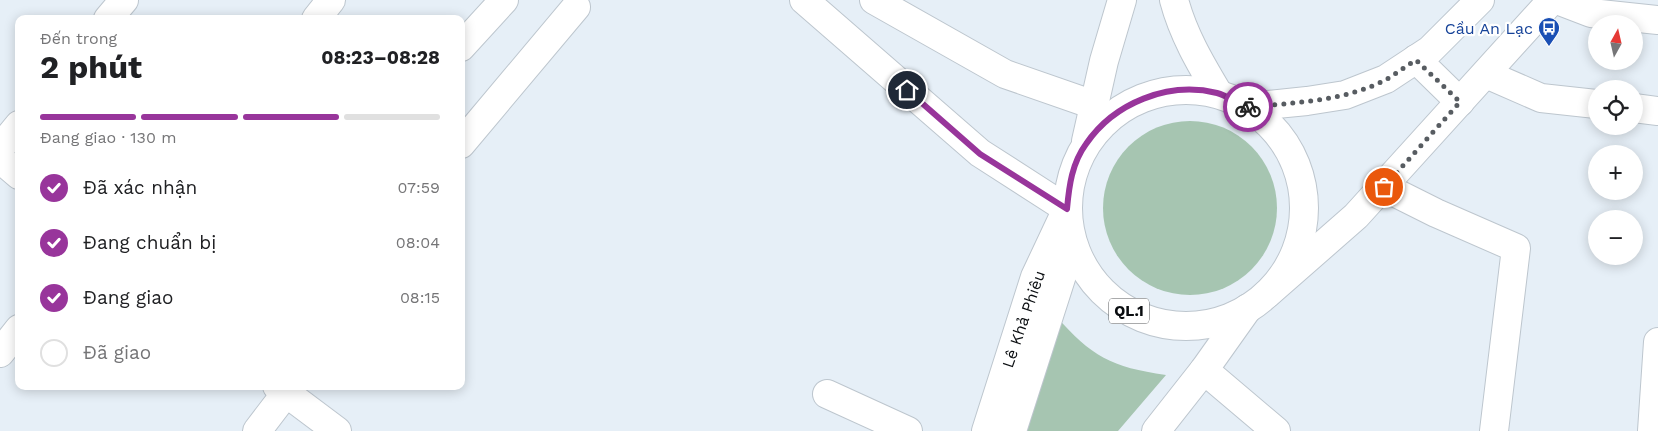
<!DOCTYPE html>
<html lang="vi">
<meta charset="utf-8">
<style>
:root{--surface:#fff;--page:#f6f6f6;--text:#202124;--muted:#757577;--line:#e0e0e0;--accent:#98359b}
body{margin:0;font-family:"Work Sans",sans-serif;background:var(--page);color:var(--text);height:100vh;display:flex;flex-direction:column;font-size:19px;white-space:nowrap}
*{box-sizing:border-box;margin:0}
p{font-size:16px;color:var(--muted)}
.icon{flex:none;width:28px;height:28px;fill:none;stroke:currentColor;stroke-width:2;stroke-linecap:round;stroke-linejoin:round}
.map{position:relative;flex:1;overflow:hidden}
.side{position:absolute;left:15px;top:15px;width:450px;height:375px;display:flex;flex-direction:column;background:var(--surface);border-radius:10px;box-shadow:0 2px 12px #0003}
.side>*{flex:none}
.needle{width:32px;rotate:8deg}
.tools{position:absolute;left:1588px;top:15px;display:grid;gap:10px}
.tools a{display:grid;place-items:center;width:55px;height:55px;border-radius:50%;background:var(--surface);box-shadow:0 2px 12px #0003;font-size:25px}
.pin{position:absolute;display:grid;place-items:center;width:42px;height:42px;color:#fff;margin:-21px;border:2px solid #fff;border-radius:50%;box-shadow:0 1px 5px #0007}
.courier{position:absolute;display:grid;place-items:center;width:50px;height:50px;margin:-25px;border:4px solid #98359b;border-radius:50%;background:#fff;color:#222;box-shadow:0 1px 6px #0007}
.head em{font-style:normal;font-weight:700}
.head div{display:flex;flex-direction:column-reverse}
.head{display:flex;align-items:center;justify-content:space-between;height:85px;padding:0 25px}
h1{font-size:32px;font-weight:700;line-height:38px}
.bar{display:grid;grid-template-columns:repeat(4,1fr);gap:8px 5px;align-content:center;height:60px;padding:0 25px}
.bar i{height:6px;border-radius:4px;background:var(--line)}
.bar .selected{background:var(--accent)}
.bar p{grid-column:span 4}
ol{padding:0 25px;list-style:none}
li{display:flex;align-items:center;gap:15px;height:55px}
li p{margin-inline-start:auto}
li .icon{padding:5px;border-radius:50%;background:var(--accent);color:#fff;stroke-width:4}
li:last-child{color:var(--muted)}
li i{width:28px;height:28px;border:2px solid var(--line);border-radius:50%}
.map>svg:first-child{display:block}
.green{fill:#a6c5b1}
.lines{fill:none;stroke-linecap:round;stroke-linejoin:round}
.minor-casing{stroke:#bdc6ce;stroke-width:30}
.major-casing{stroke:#bdc6ce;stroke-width:30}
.highway-casing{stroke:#bdc6ce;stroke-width:30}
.minor{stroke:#fff;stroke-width:28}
.major{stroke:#fff;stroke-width:28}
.highway{stroke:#fff;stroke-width:28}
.done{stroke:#575c61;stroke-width:5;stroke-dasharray:0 9}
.route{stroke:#98359b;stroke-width:6}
.labels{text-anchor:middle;stroke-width:4.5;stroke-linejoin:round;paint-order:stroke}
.shield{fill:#fff;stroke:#545658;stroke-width:1}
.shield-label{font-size:15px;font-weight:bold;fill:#0a0d10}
.transit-label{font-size:16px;fill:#164399;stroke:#fff;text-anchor:end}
.street-label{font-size:16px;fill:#0a0d10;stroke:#fff}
</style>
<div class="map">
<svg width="1658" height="431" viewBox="0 0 1658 431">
<rect width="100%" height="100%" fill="#e6eff7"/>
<g class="green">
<circle cx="1190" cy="208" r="87"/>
<path d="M1055 315C1092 357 1111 367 1166 375L1118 431H1020Z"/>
</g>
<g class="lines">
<g class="minor-casing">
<g id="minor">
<polyline points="804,0 980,153 1067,209"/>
<polyline points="874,0 1005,74 1094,105"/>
<polyline points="1557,0 1591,13 1658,20"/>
<polyline points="108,19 124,0"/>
<polyline points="316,19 331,0"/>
<polyline points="461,47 504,0"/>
<polyline points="1486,74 1541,98 1596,104"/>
<polyline points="1634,108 1658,111"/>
<polyline points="461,144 576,7"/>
<polyline points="0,148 19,125"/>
<polyline points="1384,187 1436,213 1516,248 1494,431"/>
<polyline points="0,353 19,329"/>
<polyline points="1204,370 1276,431"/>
<polyline points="827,394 908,431"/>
<polyline points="257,431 286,393"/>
<polyline points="1652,431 1658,342"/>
</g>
</g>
<g class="major-casing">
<g id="major">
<polyline points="1416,59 1460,102"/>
<polyline points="1247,107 1307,101 1345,95 1386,79 1430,50 1480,0"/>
<polyline points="0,159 19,175"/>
<polyline points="1267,294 1356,216 1552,0"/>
<polyline points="277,386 337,431"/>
</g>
</g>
<g class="highway-casing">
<g id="highway">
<path d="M1174 0C1183 34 1200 63 1218 93"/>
<circle cx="1186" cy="208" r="118"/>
<polyline points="1086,141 1104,61 1122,0"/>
<polyline points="986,431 1035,277 1067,209"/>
<polyline points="1012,431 1072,244"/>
<polyline points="1156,431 1204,370 1248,308"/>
</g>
</g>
<use href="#minor" class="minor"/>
<use href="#major" class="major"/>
<use href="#highway" class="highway"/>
</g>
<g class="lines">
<path class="done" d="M1248 107C1293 103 1347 101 1387 79 1397 73 1406 66 1416 60L1460 102 1384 187"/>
<path class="route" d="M907 90 980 154 1067 209C1069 186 1072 163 1086 144 1114 103 1168 81 1217 93 1228 96 1238 104 1248 107"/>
</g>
<defs>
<g id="bus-pin" transform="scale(1.125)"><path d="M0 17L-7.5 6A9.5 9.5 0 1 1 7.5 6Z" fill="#1a4fb4" stroke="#fff"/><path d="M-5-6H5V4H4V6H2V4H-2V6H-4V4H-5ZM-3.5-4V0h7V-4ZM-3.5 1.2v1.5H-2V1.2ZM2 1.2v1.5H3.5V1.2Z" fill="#fff"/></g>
</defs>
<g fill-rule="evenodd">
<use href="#bus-pin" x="1549" y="28"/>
</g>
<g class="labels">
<rect class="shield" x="1109" y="298.5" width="40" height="25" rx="4"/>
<g class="shield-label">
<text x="1129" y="316">QL.1</text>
</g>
<g class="transit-label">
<text x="1533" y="34">Cầu An Lạc</text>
</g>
<g class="street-label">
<text transform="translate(1023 319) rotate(-71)" y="6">Lê Khả Phiêu</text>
</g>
</g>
</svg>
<div class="tools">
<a><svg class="needle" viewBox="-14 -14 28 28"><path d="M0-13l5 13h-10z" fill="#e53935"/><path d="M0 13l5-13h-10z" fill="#757577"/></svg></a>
<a><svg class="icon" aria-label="locate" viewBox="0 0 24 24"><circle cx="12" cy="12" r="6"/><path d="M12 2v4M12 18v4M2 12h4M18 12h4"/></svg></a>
<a>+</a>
<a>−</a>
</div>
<div class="pin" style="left:1384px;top:187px;background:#ea580c"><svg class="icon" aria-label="bag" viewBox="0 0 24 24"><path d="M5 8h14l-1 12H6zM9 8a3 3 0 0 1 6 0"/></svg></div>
<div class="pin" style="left:907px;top:90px;background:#1f2937"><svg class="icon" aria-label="home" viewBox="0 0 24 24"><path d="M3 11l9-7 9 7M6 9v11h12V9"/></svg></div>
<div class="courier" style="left:1248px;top:107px"><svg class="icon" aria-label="bike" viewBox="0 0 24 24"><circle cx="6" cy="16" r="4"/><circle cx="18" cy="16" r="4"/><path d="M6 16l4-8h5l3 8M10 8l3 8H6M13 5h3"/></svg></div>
<section class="side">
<div class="head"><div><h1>2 phút</h1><p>Đến trong</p></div><em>08:23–08:28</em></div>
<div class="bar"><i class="selected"></i><i class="selected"></i><i class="selected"></i><i></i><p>Đang giao · 130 m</p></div>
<ol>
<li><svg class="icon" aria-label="check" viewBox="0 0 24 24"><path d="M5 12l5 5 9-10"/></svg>Đã xác nhận<p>07:59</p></li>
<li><svg class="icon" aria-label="check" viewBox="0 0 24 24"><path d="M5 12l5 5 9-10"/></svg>Đang chuẩn bị<p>08:04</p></li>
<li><svg class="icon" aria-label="check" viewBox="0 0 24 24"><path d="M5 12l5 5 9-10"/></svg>Đang giao<p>08:15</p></li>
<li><i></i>Đã giao</li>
</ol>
</section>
</div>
